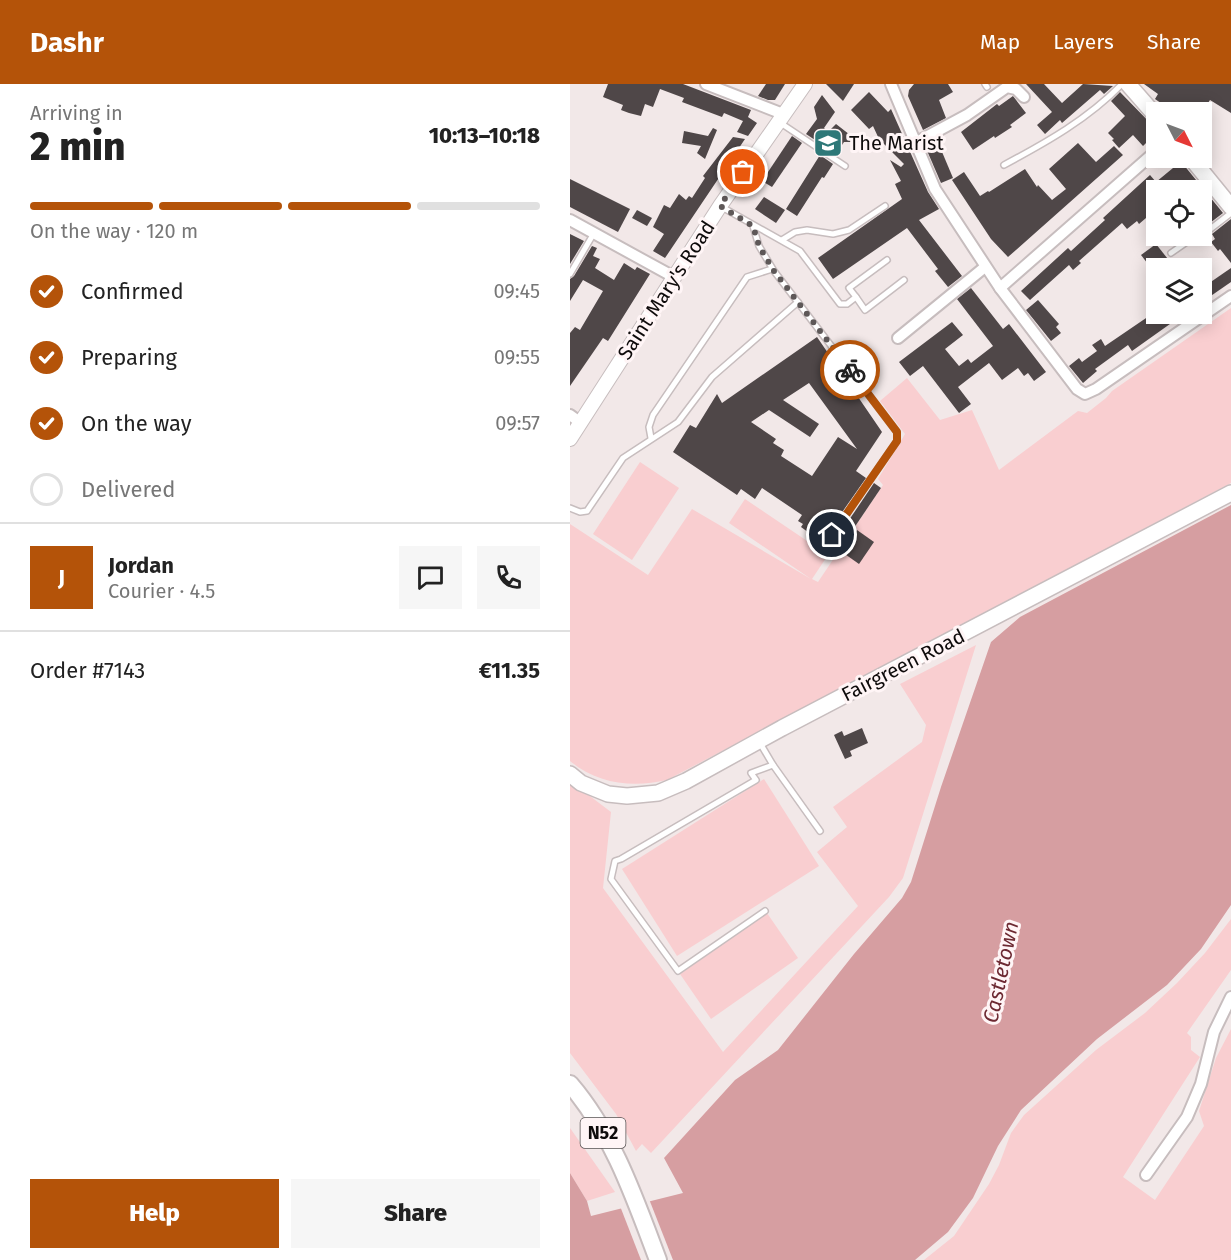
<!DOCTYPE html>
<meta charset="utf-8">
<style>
:root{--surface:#fff;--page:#f6f6f6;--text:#222;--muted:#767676;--line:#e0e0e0;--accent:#b45309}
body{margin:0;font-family:"Fira Sans",sans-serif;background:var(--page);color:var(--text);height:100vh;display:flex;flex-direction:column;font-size:22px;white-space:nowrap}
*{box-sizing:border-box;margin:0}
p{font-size:20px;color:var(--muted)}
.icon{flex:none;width:33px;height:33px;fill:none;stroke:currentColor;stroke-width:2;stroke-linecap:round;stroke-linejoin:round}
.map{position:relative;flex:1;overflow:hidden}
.panel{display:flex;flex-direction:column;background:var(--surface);width:570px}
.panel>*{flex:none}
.needle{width:39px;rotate:132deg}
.buttons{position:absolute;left:576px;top:18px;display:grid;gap:12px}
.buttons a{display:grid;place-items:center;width:66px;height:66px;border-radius:0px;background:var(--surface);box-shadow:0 3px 15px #0003;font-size:30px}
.pin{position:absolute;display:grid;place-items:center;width:51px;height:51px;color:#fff;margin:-26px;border:3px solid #fff;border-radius:50%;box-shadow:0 2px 6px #0007}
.courier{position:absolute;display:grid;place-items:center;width:60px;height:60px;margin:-30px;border:4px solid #b45309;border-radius:50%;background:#fff;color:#222;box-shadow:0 2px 8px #0007}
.overview em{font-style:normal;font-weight:800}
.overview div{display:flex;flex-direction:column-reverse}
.overview{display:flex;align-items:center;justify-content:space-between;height:102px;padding:0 30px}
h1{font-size:39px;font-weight:800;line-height:45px}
.bar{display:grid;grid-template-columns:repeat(4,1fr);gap:9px 6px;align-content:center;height:72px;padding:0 30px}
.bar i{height:8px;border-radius:4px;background:var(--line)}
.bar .on{background:var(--accent)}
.bar p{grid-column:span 4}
.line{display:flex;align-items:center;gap:15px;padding:0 30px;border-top:2px solid var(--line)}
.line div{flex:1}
.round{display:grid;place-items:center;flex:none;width:63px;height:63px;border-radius:0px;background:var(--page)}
ol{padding:0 30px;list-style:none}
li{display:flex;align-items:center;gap:18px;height:66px}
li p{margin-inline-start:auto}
li .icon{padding:6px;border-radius:50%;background:var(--accent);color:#fff;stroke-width:4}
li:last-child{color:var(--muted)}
li i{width:33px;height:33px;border:3px solid var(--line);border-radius:50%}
.primary-button{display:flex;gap:12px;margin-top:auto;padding:12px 30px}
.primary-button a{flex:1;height:69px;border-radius:0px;background:var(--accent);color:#fff;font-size:24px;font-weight:800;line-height:69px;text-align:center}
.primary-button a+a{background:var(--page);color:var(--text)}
header{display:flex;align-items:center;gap:36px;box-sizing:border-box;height:84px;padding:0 30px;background:var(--accent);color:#fff}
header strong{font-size:28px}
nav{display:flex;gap:33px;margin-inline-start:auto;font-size:21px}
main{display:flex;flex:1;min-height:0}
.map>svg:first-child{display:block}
.green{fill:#f9ced0}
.water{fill:#d69ea1}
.pier{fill:#f2e8e8}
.building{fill:#4f4748;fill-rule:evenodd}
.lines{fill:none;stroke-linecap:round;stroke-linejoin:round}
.service-casing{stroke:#c7bdbe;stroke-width:8}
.minor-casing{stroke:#c7bdbe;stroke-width:14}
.tertiary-casing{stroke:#c7bdbe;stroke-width:16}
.secondary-casing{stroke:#c7bdbe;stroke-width:18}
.primary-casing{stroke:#c7bdbe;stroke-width:20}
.service{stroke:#fff;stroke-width:5}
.minor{stroke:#fff;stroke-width:10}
.tertiary{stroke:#fff;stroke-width:14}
.secondary{stroke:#fff;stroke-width:15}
.primary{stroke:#fff;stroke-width:16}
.done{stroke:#5e5858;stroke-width:6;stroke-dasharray:0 10.8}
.route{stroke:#b45309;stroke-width:8}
.labels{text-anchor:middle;stroke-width:6;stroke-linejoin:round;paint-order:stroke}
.shield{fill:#fff5f6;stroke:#565152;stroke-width:1.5}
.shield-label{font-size:18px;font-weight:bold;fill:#0e0b0b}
.poi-label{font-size:20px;fill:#0e0b0b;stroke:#fff5f6;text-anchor:start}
.street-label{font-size:20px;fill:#0e0b0b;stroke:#fff5f6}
.water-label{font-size:21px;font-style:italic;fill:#6d2932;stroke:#fff5f6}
</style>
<header>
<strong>Dashr</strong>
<nav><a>Map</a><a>Layers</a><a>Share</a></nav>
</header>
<main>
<section class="panel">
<div class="overview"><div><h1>2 min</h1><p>Arriving in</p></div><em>10:13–10:18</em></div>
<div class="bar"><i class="on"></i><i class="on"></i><i class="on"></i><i></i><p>On the way · 120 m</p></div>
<ol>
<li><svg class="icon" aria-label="check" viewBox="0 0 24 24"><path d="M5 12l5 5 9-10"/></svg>Confirmed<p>09:45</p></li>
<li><svg class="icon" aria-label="check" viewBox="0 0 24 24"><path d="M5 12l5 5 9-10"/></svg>Preparing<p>09:55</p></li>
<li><svg class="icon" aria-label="check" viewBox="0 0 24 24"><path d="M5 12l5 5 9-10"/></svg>On the way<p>09:57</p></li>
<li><i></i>Delivered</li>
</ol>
<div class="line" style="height:108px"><b class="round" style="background:var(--accent);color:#fff">J</b><div><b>Jordan</b><p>Courier · 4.5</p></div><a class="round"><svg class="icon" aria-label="chat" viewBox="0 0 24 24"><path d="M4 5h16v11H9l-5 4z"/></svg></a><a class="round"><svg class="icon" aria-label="phone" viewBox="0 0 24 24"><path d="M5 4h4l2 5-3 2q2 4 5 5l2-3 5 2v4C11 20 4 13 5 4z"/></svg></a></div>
<div class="line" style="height:78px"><div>Order #7143</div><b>€11.35</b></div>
<div class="primary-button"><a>Help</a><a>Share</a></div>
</section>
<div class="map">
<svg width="661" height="1176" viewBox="0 0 661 1176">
<rect width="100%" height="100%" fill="#f2e8e8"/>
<g class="green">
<path d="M661 224V399L97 696C63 704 27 700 0 677V440L78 491 122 425 241 495 159 439 175 415 258 471 242 495 248 498 313 401 308 395 335 350 310 317 337 294 370 336 402 326 429 386 508 327 517 329 536 314 542 307Z"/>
<polygon points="70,378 109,404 62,476 23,450"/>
<polygon points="406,561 333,794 319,813 81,1069 72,1060 66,1067 46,1030 0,969 0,697 41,728 33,804 153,968 288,822 247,768 277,743 263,723 352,658 356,641 330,600"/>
<polygon points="194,695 249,782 107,872 52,785"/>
<polygon points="197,829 228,874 141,935 110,890"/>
<polygon points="661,835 661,886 617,949 621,953 621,966 630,973 553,1093 585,1116 634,1042 629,1027 646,974 661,945 661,1176 354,1176 384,1152 419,1100 429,1081 441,1049 454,1031 526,966 575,929 607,899 635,869"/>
<polygon points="0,1044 45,1108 17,1117 0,1089"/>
</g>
<polygon class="water" points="661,421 661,821 631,865 597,901 527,955 451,1026 428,1062 403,1114 378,1148 345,1176 0,1176 0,1089 17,1117 21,1132 113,1109 94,1074 165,996 208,966 284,870 332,814 341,798 371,703 421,558 450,533"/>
<polygon class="pier" points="79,1115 103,1176 71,1176 50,1122"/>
<g class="building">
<polygon points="38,0 113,0 181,26 178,33 187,39 178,52 167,48 173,37 154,29 152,33 112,18 114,14 90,5 83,23 75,20 71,32 59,29 51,26 53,21 33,13"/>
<polygon points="196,0 215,0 205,16 198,16 188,12"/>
<polygon points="256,0 284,0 273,17"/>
<polygon points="344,0 378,0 383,8 369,16 376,34 353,46 338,12 339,6"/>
<polygon points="456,0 474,0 492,19 513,0 543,2 534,10 530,6 492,39 490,36 475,50 467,41 482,28"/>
<polygon points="574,0 661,0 661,29 640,16 632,28 621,28 610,21 604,28 585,15 588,10"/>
<polygon points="299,8 318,28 321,25 358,108 369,125 349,136 392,192 378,203 365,187 368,185 337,144 263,195 248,174 332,115 325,100 331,97 320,76 331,83 334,80 309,55 303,42 299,45 281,26"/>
<polygon points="550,8 586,45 586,60 583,60 579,56 573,62 563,51 549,64 542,56 544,55 538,49 555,32 541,17"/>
<polygon points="252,11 265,28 254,44 258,48 266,40 284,54 282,58 274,58 266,70 236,50 247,35 244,23"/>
<polygon points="443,12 456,29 440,41 442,43 425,54 424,52 403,66 391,48 427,20 429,22"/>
<polygon points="143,44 147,46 135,75 127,69 131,62 112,59 114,47 138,52"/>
<polygon points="222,52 232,59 202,103 192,97"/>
<polygon points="163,53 175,55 95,174 83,167 94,150 83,143 94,121 100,124 109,110 116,116 119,112 122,114 135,94 133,92"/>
<polygon points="367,56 383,94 371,99 355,62"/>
<polygon points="508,59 526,78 544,62 553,71 438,173 421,155 382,96 394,88 410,112 418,107 419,108 455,85 467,103 468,101 482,116 496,105 479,85"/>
<polygon points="250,71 263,80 254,94 252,93 227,132 216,125"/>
<polygon points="594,74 612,74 613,80 653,129 636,142 632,137 632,106 586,106 586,130 581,136 576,134 569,140 567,137 557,145 552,139 509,177 511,179 503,186 499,181 460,216 451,207 498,164 501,167 535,136 533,134 580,91 586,98 603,84"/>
<polygon points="0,95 60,125 48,148 0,123"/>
<polygon points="194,113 215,126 206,139 185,125"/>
<polygon points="67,126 82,134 77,142 62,134"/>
<polygon points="661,135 661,179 650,165 648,167 641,158 645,155 642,150"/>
<polygon points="0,150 14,157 0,180"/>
<polygon points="586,160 605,184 581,184 571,171"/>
<polygon points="22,162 27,164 23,172 30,175 25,184 44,196 54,179 65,186 67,183 80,190 38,257 33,254 0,302 0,249 5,243 10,246 33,207 13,196 0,217 0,195 4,192"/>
<polygon points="661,184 661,198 632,218 632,204"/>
<polygon points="401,204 433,245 439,240 476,288 464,297 458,289 454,292 448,284 432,296 419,279 388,303 401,320 389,329 353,282 340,292 329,278 382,238 393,251 375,265 389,282 398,275 401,279 423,262 387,215"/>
<polygon points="468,216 489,240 486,243 491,249 481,257 456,226"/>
<polygon points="582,230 586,235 593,230 603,230 607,235 562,267 558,261 525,285 527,287 513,299 499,282 509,274 512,278 527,267 522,261 531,255 535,262"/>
<path d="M247 253 312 348 286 387 296 394 261 444 251 437 242 451 231 443 233 440 228 437 232 431 192 404 185 415 171 405 167 411 103 368 120 341 126 344 147 310 152 319ZM239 299 287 365 268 353 242 392 211 372 214 366 203 359 206 355 181 338 199 326 240 353 249 340 213 316Z"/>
<polygon points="304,399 311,404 284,444 277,439"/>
<polygon points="287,446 304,458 289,480 272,468"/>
<polygon points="292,644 298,659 280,667 282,672 275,675 264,651 272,647 274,652"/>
</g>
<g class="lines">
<g class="service-casing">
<g id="service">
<polyline points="415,0 417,3"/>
<polyline points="209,38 275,82"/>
<path d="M434 81C477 58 518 35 552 0"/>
<polyline points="150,122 230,167 270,220 277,220 286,213 295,226 334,196"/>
<polyline points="183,142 189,162 204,187 327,348 327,357 262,451"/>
<polyline points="212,156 225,148 237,146 263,150 279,146 315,122"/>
<polyline points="601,169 624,153 630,153 661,129"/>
<polyline points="0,190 24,149"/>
<polyline points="286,213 279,204 317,176"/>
<polyline points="81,354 79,343 83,331 177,193 202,185"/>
<polyline points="0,424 10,428 17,427 53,374 108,338 142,293 228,218"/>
<polyline points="190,659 203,681 181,689 186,696 51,775 45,777 41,795 108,887 195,827"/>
<polyline points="203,681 250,747"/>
</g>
</g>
<g class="minor-casing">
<g id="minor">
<polyline points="136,0 213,30"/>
<polyline points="321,0 365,105 430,204 507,305 515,310 526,305 661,212"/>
<polyline points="345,59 397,31 437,3 446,5 454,13"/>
<polyline points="0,136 104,193"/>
<polyline points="430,204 586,67"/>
<polyline points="328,254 415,183"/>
<polyline points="0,331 11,339"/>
<polyline points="576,1091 617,1033 631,1000 644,948 661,913"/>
</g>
</g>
<g class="tertiary-casing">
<polyline id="tertiary" points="0,355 150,122 235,0"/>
</g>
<g class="secondary-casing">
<g id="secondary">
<polyline points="558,0 586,32"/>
<polyline points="621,74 661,123"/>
<polyline points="0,690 11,699 38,710 57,712 88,709 116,697 212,644 661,409"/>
</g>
</g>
<g class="primary-casing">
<path id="primary" d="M0 1000C43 1050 65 1115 88 1176"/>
</g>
<use href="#service" class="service"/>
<use href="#minor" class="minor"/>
<use href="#tertiary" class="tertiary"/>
<use href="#secondary" class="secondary"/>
<use href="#primary" class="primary"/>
</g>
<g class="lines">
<polyline class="done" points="173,88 150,122 183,142 189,162 204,187 280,286"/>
<polyline class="route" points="262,451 327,357 327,348 280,286"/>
</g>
<defs>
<g id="school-square" transform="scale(1.5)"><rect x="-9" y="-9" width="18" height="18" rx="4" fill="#2e7878" stroke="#fff5f6"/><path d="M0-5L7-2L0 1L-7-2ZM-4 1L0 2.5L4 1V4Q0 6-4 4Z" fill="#fff"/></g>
</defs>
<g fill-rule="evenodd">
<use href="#school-square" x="258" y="59"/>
</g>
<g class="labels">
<rect class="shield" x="10.5" y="1034" width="45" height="30" rx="4.5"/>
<g class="shield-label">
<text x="33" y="1055">N52</text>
</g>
<g class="poi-label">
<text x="279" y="66">The Marist</text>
</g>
<g class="street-label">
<text transform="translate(96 206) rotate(-57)" y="7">Saint Mary's Road</text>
<text transform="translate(333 581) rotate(-27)" y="7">Fairgreen Road</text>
</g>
<g class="water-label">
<text transform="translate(431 888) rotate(-78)" y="7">Castletown</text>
</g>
</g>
</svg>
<div class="buttons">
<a><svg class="needle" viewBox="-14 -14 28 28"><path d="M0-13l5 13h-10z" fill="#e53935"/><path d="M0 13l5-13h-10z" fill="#767676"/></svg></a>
<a><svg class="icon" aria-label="locate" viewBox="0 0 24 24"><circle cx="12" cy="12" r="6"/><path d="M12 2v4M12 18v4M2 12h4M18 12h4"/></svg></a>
<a><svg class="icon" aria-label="layers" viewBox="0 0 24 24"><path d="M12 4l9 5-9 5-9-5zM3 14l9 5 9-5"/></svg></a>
</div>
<div class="pin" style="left:173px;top:88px;background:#ea580c"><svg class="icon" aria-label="bag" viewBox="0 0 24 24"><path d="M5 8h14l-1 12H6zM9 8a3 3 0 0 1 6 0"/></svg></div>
<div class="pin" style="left:262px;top:451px;background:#1f2937"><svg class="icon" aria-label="home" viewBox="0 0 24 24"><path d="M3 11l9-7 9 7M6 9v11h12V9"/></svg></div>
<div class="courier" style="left:280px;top:286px"><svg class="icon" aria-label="bike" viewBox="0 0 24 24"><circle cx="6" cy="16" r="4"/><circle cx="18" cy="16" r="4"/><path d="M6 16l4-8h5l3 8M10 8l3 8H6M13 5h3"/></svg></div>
</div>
</main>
